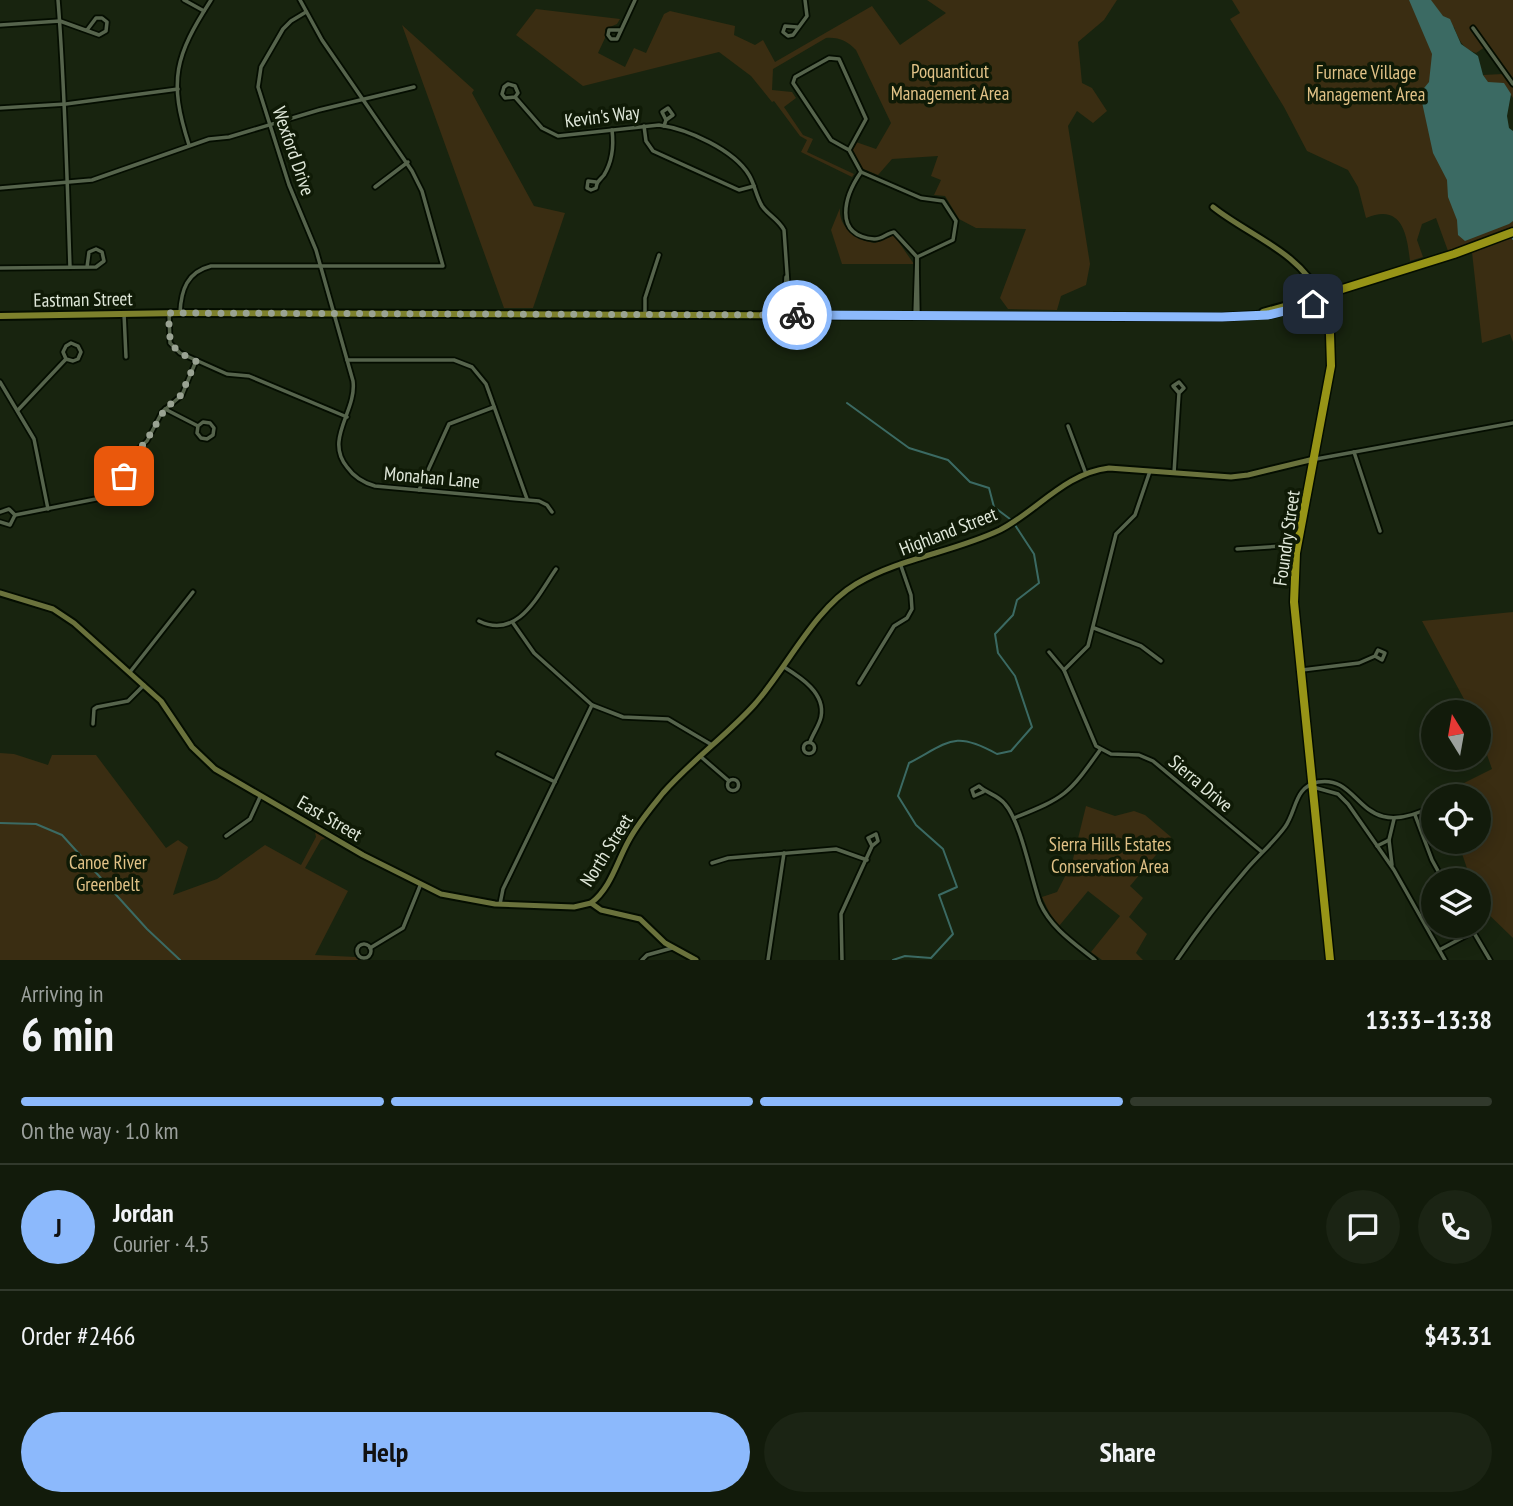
<!DOCTYPE html>
<meta charset="utf-8">
<style>
:root{--surface:#121b0b;--page:#1b2414;--text:#f1f3f6;--muted:#9ca19d;--line:#31392c;--accent:#8cb9fc}
body{margin:0;font-family:"PT Sans Narrow",sans-serif;background:var(--page);color:var(--text);height:100vh;display:flex;flex-direction:column;font-size:26px;white-space:nowrap}
*{box-sizing:border-box;margin:0}
p{font-size:23px;color:var(--muted)}
.icon{flex:none;width:38px;height:38px;fill:none;stroke:currentColor;stroke-width:2;stroke-linecap:round;stroke-linejoin:round}
.map{position:relative;height:960px;overflow:hidden}
.sheet{display:flex;flex-direction:column;background:var(--surface);flex:1}
.sheet>*{flex:none}
.needle{width:46px;rotate:349deg}
.tools{position:absolute;left:1421px;top:700px;display:grid;gap:14px}
.tools a{display:grid;place-items:center;width:70px;height:70px;border-radius:50%;background:var(--surface);box-shadow:0 4px 18px #0003,0 0 0 2px var(--line);font-size:35px}
.pin{position:absolute;display:grid;place-items:center;width:60px;height:60px;color:#fff;margin:-30px;border-radius:14px;box-shadow:0 4px 10px #0006}
.courier{position:absolute;display:grid;place-items:center;width:70px;height:70px;margin:-35px;border:5px solid #8cb9fc;border-radius:50%;background:#fff;color:#222;box-shadow:0 2px 9px #0007}
.head em{font-style:normal;font-weight:800}
.head div{display:flex;flex-direction:column-reverse}
.head{display:flex;align-items:center;justify-content:space-between;height:119px;padding:0 21px}
h1{font-size:46px;font-weight:800;line-height:52px}
.bar{display:grid;grid-template-columns:repeat(4,1fr);gap:10px 7px;align-content:center;height:84px;padding:0 21px}
.bar i{height:9px;border-radius:5px;background:var(--line)}
.bar .current{background:var(--accent)}
.bar p{grid-column:span 4}
.line{display:flex;align-items:center;gap:18px;padding:0 21px;border-top:2px solid var(--line)}
.line div{flex:1}
.round{display:grid;place-items:center;flex:none;width:74px;height:74px;border-radius:37px;background:var(--page)}
.button{display:flex;gap:14px;margin-top:auto;padding:14px 21px}
.button a{flex:1;height:80px;border-radius:42px;background:var(--accent);color:#111;font-size:28px;font-weight:800;line-height:80px;text-align:center}
.button a+a{background:var(--page);color:var(--text)}
.map>svg:first-child{display:block}
.green{fill:#3a2d12;fill-rule:evenodd}
.water{fill:#3b6a63}
.lines{fill:none;stroke-linecap:round;stroke-linejoin:round}
.stream{stroke:#3b6a63;stroke-width:2}
.street-casing{stroke:#040d00;stroke-width:7}
.secondary-casing{stroke:#040d00;stroke-width:9}
.primary-casing{stroke:#040d00;stroke-width:10}
.highway-casing{stroke:#040d00;stroke-width:11}
.street{stroke:#56644c;stroke-width:3.5}
.secondary{stroke:#6a723c;stroke-width:5}
.primary{stroke:#7d812c;stroke-width:6}
.highway{stroke:#979417;stroke-width:8}
.done{stroke:#9aa393;stroke-width:7;stroke-dasharray:0 12.6}
.route{stroke:#8cb9fc;stroke-width:9}
.labels{text-anchor:middle;stroke-width:7;stroke-linejoin:round;paint-order:stroke}
.park-label{font-size:19px;fill:#e1c287;stroke:#0f1a06}
.street-label{font-size:19px;fill:#e0e8da;stroke:#0f1a06}
</style>
<div class="map">
<svg width="1513" height="960" viewBox="0 0 1513 960">
<rect width="100%" height="100%" fill="#18240f"/>
<g class="green">
<path d="M927 0H1117L1104 20 1078 42 1082 83 1092 88 1107 111 1093 123 1077 111 1068 126 1090 264 1086 285 1061 296 1057 310 1008 309 1000 298 1026 229 976 228 959 219 945 196 934 195 941 180 931 176 938 156 892 159 878 175 861 168 851 151 856 142 876 149 891 123 856 50C847 41 839 37 826 38L773 69 772 90 792 92 796 98 784 107 803 135 813 139 807 152 854 174 852 177 801 152 807 140 800 136 774 101 772 102 751 76 719 52 583 86 516 35 536 9 620 19 617 24 605 29V38L598 53 625 67 634 48 646 53 664 14 670 11 735 26 734 35 755 45 763 40 775 62 872 6 900 45 946 13Z"/>
<path d="M1232 0H1513V98L1511 95 1467 104 1513 134V228L1448 251 1436 218 1422 224 1417 240 1423 257 1410 261C1407 234 1402 203 1366 218L1358 187 1348 170 1307 151 1284 107 1230 19 1240 13ZM1454 27C1459 40 1462 48 1476 53L1485 47 1503 74 1483 75 1487 81 1433 29Z"/>
<polygon points="402,25 474,90 472,93 534,206 565,213 533,308 504,308"/>
<path d="M840 208C838 228 858 241 875 243L893 234 914 264H842L831 230Z"/>
<polygon points="1513,235 1513,342 1510,334 1482,343 1472,252"/>
<polygon points="1513,612 1513,938 1480,906 1479,880 1471,880 1458,842 1479,842 1479,796 1467,796 1464,791 1454,796 1447,796 1446,792 1492,769 1479,732 1479,712 1471,712 1422,621"/>
<polygon points="0,753 14,754 48,765 52,755 96,755 166,848 178,840 188,847 173,895 217,879 265,845 301,865 316,837 315,832 326,838 321,840 305,868 348,891 315,955 356,957 360,960 0,960"/>
<polygon points="1086,806 1115,816 1134,811 1145,815 1171,837 1130,886 1143,898 1129,917 1147,934 1136,953 1143,960 1102,960 1091,952 1120,916 1088,891 1059,926 1049,912 1042,897 1057,892 1072,863"/>
</g>
<polygon class="water" points="1409,0 1431,0 1443,16 1450,19 1461,44 1478,56 1483,75 1488,82 1504,83 1511,94 1507,116 1509,128 1513,131 1513,221 1509,224 1465,241 1458,235 1457,220 1448,197 1447,180 1433,153 1420,93 1429,82 1432,54"/>
<g class="lines">
<g class="stream">
<polyline points="1513,237 1513,239"/>
<polyline points="847,403 909,448 948,460 970,482 989,488 994,507 1010,519"/>
<polyline points="0,823 36,824 62,835 147,929 180,960"/>
<path d="M893 960 905 956 931 958 953 934 939 895 957 887 943 849 916 825 898 796 909 763C949 742 954 730 997 754L1011 751 1032 727 1015 676 998 653 995 634 1013 615 1017 600 1039 583 1034 554 1015 525"/>
</g>
<g class="street-casing">
<g id="street">
<path d="M58 0C65 89 67 178 70 267"/>
<polyline points="184,0 204,11"/>
<path d="M306 12 291 21 283 29 261 67 258 87 289 185 316 250 353 381C357 411 324 439 347 467 354 477 364 483 375 486L539 501 547 505 552 512"/>
<polyline points="0,25 60,21 99,35 106,31 107,22 102,18 96,18 87,30"/>
<polyline points="797,27 785,26 783,32 788,36 793,35 807,16 805,0"/>
<polyline points="1473,28 1513,84"/>
<polyline points="621,30 609,30 608,35 611,39 617,39 635,0"/>
<path d="M515 97 518 93 515 86 508 84 504 87 502 94 505 98 515 97 542 128 558 136 659 125C688 129 734 150 749 175 755 185 756 196 762 206 768 215 778 219 784 230L790 315"/>
<polyline points="0,108 66,104 178,89"/>
<polyline points="644,126 646,141 653,151 739,190 754,186"/>
<polyline points="664,126 666,120 662,112 668,108 673,115 666,120"/>
<path d="M189 145C168 80 175 56 211 0"/>
<polyline points="849,150 831,140 793,83 795,77 829,58 839,59 866,119 849,150 861,172"/>
<polyline points="861,172 921,198 943,201 956,221 953,240 917,257"/>
<path d="M861 172C845 195 832 235 874 239 881 240 887 233 894 232L917 257"/>
<path d="M596 182 588 181 587 188 591 190 596 188C597 181 599 181 604 175 612 162 614 146 612 130"/>
<polyline points="375,187 408,162"/>
<polyline points="0,188 92,180 209,139 229,137 319,110 414,87"/>
<polyline points="917,257 918,316"/>
<polyline points="0,268 96,267 104,261 102,252 96,249 89,252 87,267"/>
<polyline points="169,313 170,343 180,353 227,374 249,376 347,417"/>
<path d="M180 313C181 290 187 272 211 266H443L422 191 412 171 322 40 300 0"/>
<polyline points="124,314 126,357"/>
<polyline points="784,314 786,277"/>
<polyline points="645,315 645,298 659,255"/>
<polyline points="915,316 917,257"/>
<polyline points="347,360 454,360 472,367 486,384 527,499"/>
<polyline points="0,382 34,439 48,509"/>
<polyline points="165,409 198,426 203,422 210,423 214,428 213,435 207,439 201,438 197,433 198,426"/>
<polyline points="18,410 66,359 63,352 66,346 71,343 78,346 81,352 78,359 73,361 66,359"/>
<polyline points="1068,426 1086,474"/>
<polyline points="1354,452 1380,531"/>
<polyline points="1316,459 1513,423"/>
<polyline points="1174,473 1179,393 1184,388 1179,382 1173,386 1179,393"/>
<polyline points="419,490 449,424 494,407"/>
<polyline points="0,512 9,509 15,515"/>
<polyline points="15,515 111,496 122,484 128,458 147,441 162,412 182,395 196,361"/>
<polyline points="0,522 10,525 15,515"/>
<polyline points="1237,549 1298,545"/>
<path d="M479 621C518 640 538 595 556 569"/>
<polyline points="513,623 534,653 592,705 623,717 668,719 712,745"/>
<polyline points="1094,628 1141,646 1161,661"/>
<polyline points="1049,652 1064,670 1096,746 1111,754 1139,755 1153,761 1262,852"/>
<path d="M784 667C800 677 826 693 821 717 819 726 813 733 810 742"/>
<polyline points="1064,670 1088,646 1116,534 1135,515 1150,471"/>
<polyline points="1302,670 1359,663 1375,656 1378,650 1385,653 1382,660 1375,656"/>
<polyline points="130,672 193,592"/>
<polyline points="859,683 894,626 907,618 912,609 911,595 901,566"/>
<polyline points="93,724 94,709 97,707 128,701 144,685"/>
<circle cx="809" cy="748" r="5.5"/>
<polyline points="498,754 555,782"/>
<polyline points="700,756 729,781"/>
<circle cx="733" cy="785" r="5.5"/>
<polyline points="1313,787 1338,794 1348,804 1394,870 1445,960"/>
<path d="M983 792 974 796 972 790 979 786C986 793 998 795 1005 804 1021 822 1031 878 1040 903 1051 928 1074 943 1095 960"/>
<polyline points="1434,796 1440,790 1445,796"/>
<polyline points="1415,815 1432,860 1443,880"/>
<path d="M1014 818C1066 797 1068 795 1100 750"/>
<polyline points="226,836 250,819 260,797"/>
<polyline points="1377,846 1389,840"/>
<polyline points="712,863 728,858 836,849 867,860"/>
<polyline points="1392,865 1389,840 1394,819"/>
<polyline points="500,904 503,889 592,705"/>
<polyline points="1470,926 1490,960"/>
<circle cx="364" cy="951" r="7"/>
<polyline points="370,948 403,928 420,886"/>
<polyline points="1441,949 1473,932"/>
<polyline points="642,960 647,955 672,948"/>
<polyline points="768,960 784,853"/>
<polyline points="842,960 841,914 872,846 878,841 876,834 868,838 872,846"/>
<path d="M1177 960C1198 929 1221 899 1246 870 1258 856 1274 842 1285 827 1297 810 1294 787 1318 782 1363 774 1357 845 1433 806"/>
</g>
</g>
<g class="secondary-casing">
<g id="secondary">
<path d="M1213 207C1248 235 1300 252 1320 296"/>
<polyline points="0,593 53,609 74,623 161,701 192,747 215,769 363,855 441,894 495,904 574,907 591,903 601,910 640,919 665,943 696,960"/>
<path d="M591 903C611 888 617 861 629 840 638 823 651 808 663 793 691 761 726 736 754 705 787 668 814 609 856 584 900 558 954 552 1000 530 1037 511 1065 473 1109 468L1231 477 1248 475 1314 459"/>
</g>
</g>
<g class="primary-casing">
<g id="primary">
<polyline points="1263,312 1320,296"/>
<polyline points="0,316 180,313 1222,317 1273,314 1322,301"/>
</g>
</g>
<g class="highway-casing">
<polyline id="highway" points="1330,960 1294,602 1296,553 1331,366 1330,334 1320,296 1454,254 1513,232"/>
</g>
<use href="#street" class="street"/>
<use href="#secondary" class="secondary"/>
<use href="#primary" class="primary"/>
<use href="#highway" class="highway"/>
</g>
<g class="lines">
<path class="done" d="M124 476 128 458 145 443 165 409 181 395 196 361C168 348 169 343 169 313L797 315"/>
<polyline class="route" points="797,315 1222,317 1268,315 1313,304"/>
</g>
<g class="labels">
<g class="park-label">
<text x="950" y="78">Poquanticut<tspan x="950" dy="22">Management Area</tspan></text>
<text x="1366" y="79">Furnace Village<tspan x="1366" dy="22">Management Area</tspan></text>
<text x="1110" y="851">Sierra Hills Estates<tspan x="1110" dy="22">Conservation Area</tspan></text>
<text x="108" y="869">Canoe River<tspan x="108" dy="22">Greenbelt</tspan></text>
</g>
<g class="street-label">
<text transform="translate(602 116) rotate(-7)" y="7">Kevin's Way</text>
<text transform="translate(294 151) rotate(71)" y="7">Wexford Drive</text>
<text transform="translate(83 299) rotate(-1)" y="7">Eastman Street</text>
<text transform="translate(432 477) rotate(5)" y="7">Monahan Lane</text>
<text transform="translate(948 531) rotate(-21)" y="7">Highland Street</text>
<text transform="translate(1286 538) rotate(-82)" y="7">Foundry Street</text>
<text transform="translate(1201 783) rotate(40)" y="7">Sierra Drive</text>
<text transform="translate(330 818) rotate(30)" y="7">East Street</text>
<text transform="translate(606 850) rotate(-58)" y="7">North Street</text>
</g>
</g>
</svg>
<div class="tools">
<a><svg class="needle" viewBox="-14 -14 28 28"><path d="M0-13l5 13h-10z" fill="#e53935"/><path d="M0 13l5-13h-10z" fill="#9ca19d"/></svg></a>
<a><svg class="icon" aria-label="locate" viewBox="0 0 24 24"><circle cx="12" cy="12" r="6"/><path d="M12 2v4M12 18v4M2 12h4M18 12h4"/></svg></a>
<a><svg class="icon" aria-label="layers" viewBox="0 0 24 24"><path d="M12 4l9 5-9 5-9-5zM3 14l9 5 9-5"/></svg></a>
</div>
<div class="pin" style="left:124px;top:476px;background:#ea580c"><svg class="icon" aria-label="bag" viewBox="0 0 24 24"><path d="M5 8h14l-1 12H6zM9 8a3 3 0 0 1 6 0"/></svg></div>
<div class="pin" style="left:1313px;top:304px;background:#1f2937"><svg class="icon" aria-label="home" viewBox="0 0 24 24"><path d="M3 11l9-7 9 7M6 9v11h12V9"/></svg></div>
<div class="courier" style="left:797px;top:315px"><svg class="icon" aria-label="bike" viewBox="0 0 24 24"><circle cx="6" cy="16" r="4"/><circle cx="18" cy="16" r="4"/><path d="M6 16l4-8h5l3 8M10 8l3 8H6M13 5h3"/></svg></div>
</div>
<section class="sheet">
<div class="head"><div><h1>6 min</h1><p>Arriving in</p></div><em>13:33–13:38</em></div>
<div class="bar"><i class="current"></i><i class="current"></i><i class="current"></i><i></i><p>On the way · 1.0 km</p></div>
<div class="line" style="height:126px"><b class="round" style="background:var(--accent);color:#111">J</b><div><b>Jordan</b><p>Courier · 4.5</p></div><a class="round"><svg class="icon" aria-label="chat" viewBox="0 0 24 24"><path d="M4 5h16v11H9l-5 4z"/></svg></a><a class="round"><svg class="icon" aria-label="phone" viewBox="0 0 24 24"><path d="M5 4h4l2 5-3 2q2 4 5 5l2-3 5 2v4C11 20 4 13 5 4z"/></svg></a></div>
<div class="line" style="height:91px"><div>Order #2466</div><b>$43.31</b></div>
<div class="button"><a>Help</a><a>Share</a></div>
</section>
